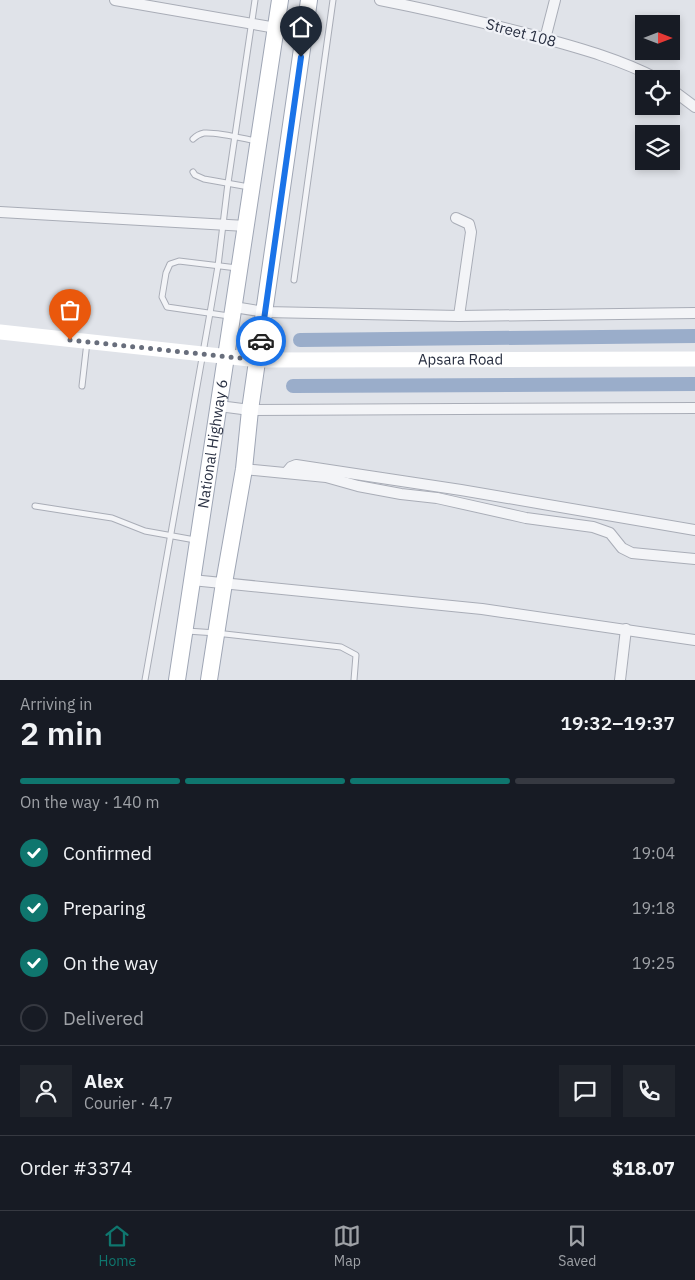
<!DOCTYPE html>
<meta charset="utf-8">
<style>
:root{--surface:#171b24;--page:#20242c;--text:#f1f3f6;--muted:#9ea1a6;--line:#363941;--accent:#0f766e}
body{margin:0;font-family:"IBM Plex Sans",sans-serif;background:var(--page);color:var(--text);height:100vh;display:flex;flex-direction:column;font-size:19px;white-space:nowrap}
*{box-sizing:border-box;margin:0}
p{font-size:16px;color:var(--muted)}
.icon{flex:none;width:28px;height:28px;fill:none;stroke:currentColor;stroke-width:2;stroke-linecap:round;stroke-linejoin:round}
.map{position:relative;height:680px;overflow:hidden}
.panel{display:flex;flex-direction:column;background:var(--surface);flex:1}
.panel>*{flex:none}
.needle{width:32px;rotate:90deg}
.controls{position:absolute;left:635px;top:15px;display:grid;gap:10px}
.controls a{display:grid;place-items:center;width:45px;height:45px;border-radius:0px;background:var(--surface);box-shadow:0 2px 8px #0003;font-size:25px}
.pin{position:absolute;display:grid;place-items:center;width:42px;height:42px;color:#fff;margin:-51px -21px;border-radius:50% 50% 50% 0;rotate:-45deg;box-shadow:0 0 5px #0007}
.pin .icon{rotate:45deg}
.courier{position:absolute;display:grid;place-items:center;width:50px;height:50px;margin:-25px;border:4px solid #1a73e8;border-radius:50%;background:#fff;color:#222;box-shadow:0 1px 6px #0007}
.overview em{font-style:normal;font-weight:600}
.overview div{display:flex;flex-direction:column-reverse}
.overview{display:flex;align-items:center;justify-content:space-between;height:85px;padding:0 20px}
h1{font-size:32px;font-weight:600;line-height:38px}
.bar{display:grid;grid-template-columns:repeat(4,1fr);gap:8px 5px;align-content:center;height:60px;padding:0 20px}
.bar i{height:6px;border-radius:4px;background:var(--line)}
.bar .current{background:var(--accent)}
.bar p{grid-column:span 4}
.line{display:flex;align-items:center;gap:12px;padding:0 20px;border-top:1px solid var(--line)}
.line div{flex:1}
.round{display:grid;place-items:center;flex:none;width:52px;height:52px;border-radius:0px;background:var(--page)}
ol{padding:0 20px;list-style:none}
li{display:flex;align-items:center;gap:15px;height:55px}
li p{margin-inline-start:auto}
li .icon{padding:5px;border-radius:50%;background:var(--accent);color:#fff;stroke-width:4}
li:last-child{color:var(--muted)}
li i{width:28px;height:28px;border:2px solid var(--line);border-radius:50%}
.tabs{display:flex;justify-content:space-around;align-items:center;height:70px;border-top:1px solid var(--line);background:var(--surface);font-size:14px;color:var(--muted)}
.tabs a{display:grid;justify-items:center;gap:2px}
.tabs .current{color:var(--accent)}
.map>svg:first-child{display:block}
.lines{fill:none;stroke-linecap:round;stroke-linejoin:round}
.canal{stroke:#9aadca;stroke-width:14}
.lane-casing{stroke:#a9adb7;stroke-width:7}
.street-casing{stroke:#a9adb7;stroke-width:12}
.primary-casing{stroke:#9fa6b5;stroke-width:18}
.lane{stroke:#f3f4f7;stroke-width:5}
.street{stroke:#f3f4f7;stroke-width:10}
.secondary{stroke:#fff;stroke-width:15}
.primary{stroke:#fff;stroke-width:16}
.done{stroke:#686e7c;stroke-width:5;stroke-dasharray:0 9}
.route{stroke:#1a73e8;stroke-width:6}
.labels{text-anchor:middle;stroke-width:4.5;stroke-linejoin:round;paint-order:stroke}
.street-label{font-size:15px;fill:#282f41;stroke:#f0f2f7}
</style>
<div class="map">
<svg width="695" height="680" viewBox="0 0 695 680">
<rect width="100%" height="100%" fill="#e0e3e9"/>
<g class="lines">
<g class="canal">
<polyline points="300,340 695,336"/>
<polyline points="293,386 695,384"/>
</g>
<g class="lane-casing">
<g id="lane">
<path d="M193 139C196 136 199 134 204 133 218 132 241 138 256 141"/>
<polyline points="193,172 195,175 204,179 249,187"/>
<polyline points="294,280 333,0"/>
<polyline points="229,316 167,307 162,297 166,273 170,264 179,261 237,268"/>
<polyline points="82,386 87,342"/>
<polyline points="35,506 112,518 145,531 195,540"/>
<polyline points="187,631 216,633 341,647 356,655 354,680"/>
<polyline points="145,680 210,313 218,266 228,183 255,0"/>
</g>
</g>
<g class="street-casing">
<g id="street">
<polyline points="115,0 276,28"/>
<path d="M380 0C431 10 482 22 532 35 575 47 618 58 658 79"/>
<polyline points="545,39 555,0"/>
<polyline points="671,89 695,107"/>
<polyline points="0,212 246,226"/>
<polyline points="456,218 469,224 471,232 459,316"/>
<polyline points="234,307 265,312 459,316 695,313"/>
<polyline points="219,406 250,410 695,408"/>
<polyline points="244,469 326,477 358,486 401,494 437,498 526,518 593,527 610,533 622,548 632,553 695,559"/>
<polyline points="286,473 291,467 296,465 461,490 695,530"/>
<polyline points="192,580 482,609 695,640"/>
<polyline points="620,680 626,629"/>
</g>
</g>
<g class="primary-casing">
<g id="primary">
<path id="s2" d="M177 680 280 0"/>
<polyline points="209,680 224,583 244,469 250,410 309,0"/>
</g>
</g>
<use href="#lane" class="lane"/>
<use href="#street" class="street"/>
<path class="secondary" id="s1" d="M0 332 258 360 695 359"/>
<use href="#primary" class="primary"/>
</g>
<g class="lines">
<polyline class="done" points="70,340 258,360 261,341"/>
<polyline class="route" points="261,341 301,57"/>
</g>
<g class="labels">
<g class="street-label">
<text transform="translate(521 33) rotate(15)" y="5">Street 108</text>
<text dy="5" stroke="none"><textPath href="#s1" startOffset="462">Apsara Road</textPath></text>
<text dy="5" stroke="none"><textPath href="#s2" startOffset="239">National Highway 6</textPath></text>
</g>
</g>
</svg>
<div class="controls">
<a><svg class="needle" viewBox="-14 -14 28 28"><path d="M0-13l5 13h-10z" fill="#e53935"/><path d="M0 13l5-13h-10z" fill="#9ea1a6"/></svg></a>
<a><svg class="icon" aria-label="locate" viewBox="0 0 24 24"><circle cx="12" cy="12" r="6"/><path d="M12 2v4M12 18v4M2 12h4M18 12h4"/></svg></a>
<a><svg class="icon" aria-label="layers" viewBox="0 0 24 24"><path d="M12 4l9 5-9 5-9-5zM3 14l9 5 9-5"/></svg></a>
</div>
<div class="pin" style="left:70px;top:340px;background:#ea580c"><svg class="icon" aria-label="bag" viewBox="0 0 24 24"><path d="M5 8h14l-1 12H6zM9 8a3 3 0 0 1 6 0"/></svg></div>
<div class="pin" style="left:301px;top:57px;background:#1f2937"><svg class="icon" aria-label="home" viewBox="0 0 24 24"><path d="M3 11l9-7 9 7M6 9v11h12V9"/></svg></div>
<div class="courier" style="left:261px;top:341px"><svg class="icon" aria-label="car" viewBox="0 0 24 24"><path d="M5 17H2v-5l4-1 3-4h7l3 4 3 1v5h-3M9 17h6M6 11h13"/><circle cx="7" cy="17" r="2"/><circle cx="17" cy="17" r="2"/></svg></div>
</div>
<section class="panel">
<div class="overview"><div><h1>2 min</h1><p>Arriving in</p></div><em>19:32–19:37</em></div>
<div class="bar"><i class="current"></i><i class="current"></i><i class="current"></i><i></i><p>On the way · 140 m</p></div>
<ol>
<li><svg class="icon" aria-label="check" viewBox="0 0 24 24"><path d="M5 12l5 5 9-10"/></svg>Confirmed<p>19:04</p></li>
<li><svg class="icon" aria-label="check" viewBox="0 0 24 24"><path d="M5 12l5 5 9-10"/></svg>Preparing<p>19:18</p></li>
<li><svg class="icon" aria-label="check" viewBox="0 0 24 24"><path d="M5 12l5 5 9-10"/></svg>On the way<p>19:25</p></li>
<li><i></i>Delivered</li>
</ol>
<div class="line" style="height:90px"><a class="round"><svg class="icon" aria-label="person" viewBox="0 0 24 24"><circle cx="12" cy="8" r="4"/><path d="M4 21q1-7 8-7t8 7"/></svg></a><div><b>Alex</b><p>Courier · 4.7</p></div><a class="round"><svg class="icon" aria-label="chat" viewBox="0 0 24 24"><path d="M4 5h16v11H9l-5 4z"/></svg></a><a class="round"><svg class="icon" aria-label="phone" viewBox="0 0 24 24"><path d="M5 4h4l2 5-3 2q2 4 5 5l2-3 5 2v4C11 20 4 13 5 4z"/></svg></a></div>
<div class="line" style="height:65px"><div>Order #3374</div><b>$18.07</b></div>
</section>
<nav class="tabs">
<a class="current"><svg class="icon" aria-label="home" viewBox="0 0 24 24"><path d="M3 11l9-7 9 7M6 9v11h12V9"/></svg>Home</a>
<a><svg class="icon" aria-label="map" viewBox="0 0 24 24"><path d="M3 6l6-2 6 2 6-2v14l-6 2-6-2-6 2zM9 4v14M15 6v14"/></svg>Map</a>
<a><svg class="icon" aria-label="saved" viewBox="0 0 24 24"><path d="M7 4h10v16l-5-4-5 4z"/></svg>Saved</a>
</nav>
